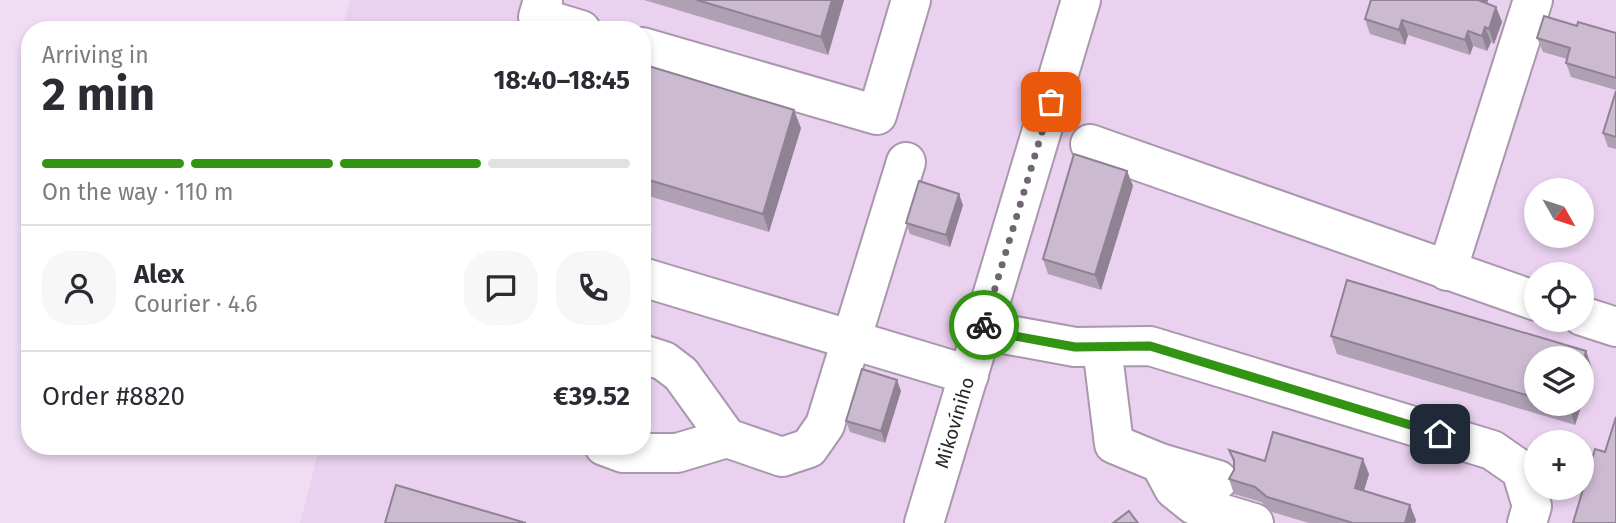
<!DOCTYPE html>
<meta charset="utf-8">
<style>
:root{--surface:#fff;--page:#f7f7f7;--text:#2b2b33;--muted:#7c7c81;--line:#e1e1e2;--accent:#339414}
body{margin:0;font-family:"Fira Sans",sans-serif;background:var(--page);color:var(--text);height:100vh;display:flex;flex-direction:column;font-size:26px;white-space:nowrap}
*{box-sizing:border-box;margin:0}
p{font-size:23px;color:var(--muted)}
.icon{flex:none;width:38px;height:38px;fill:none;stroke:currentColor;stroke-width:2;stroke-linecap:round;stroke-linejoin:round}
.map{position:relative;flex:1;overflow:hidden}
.details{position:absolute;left:21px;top:21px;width:630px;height:434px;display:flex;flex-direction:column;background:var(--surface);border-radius:28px;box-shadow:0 4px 10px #0003}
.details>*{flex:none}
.needle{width:46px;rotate:129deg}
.tools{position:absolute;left:1524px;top:178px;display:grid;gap:14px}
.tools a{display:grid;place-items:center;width:70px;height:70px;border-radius:50%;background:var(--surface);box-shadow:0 4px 10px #0003;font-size:35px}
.pin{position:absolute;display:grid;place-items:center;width:60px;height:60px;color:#fff;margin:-30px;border-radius:14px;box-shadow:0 4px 10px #0006}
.courier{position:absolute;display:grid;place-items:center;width:70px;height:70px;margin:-35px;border:5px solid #339414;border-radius:50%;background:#fff;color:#222;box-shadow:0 2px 9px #0007}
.overview em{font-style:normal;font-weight:700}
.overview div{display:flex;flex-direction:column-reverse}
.overview{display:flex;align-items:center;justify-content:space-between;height:119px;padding:0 21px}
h1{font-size:46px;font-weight:700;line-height:52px}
.bar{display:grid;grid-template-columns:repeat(4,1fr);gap:10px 7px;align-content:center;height:84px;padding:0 21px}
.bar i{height:9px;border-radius:5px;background:var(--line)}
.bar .active{background:var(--accent)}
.bar p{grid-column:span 4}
.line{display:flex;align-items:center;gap:18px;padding:0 21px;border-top:2px solid var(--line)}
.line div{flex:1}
.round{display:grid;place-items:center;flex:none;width:74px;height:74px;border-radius:28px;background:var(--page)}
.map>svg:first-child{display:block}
.built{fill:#e9d1ef;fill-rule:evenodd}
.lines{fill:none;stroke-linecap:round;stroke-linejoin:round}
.minor-casing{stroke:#a997ad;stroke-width:42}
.minor{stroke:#fff;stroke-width:38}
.wall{fill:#afa0b4}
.shaded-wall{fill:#8f8292}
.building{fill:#ccbad1;stroke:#8f8292;stroke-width:2}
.done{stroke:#716573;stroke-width:7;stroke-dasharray:0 12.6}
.route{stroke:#339414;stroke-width:9}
.labels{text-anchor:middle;stroke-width:7;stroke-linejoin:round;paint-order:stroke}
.street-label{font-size:19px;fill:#2c252e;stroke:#fff}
</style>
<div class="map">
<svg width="1616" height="523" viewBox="0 0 1616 523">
<rect width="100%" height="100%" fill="#f0ddf4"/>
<path class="built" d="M350 0H1616V523H300L320 446H642V30H342ZM1536 191H1582V236H1536ZM1536 275H1582V320H1536ZM1536 359H1582V404H1536ZM1536 443H1582V488H1536Z"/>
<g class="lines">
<g class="minor-casing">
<g id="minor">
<polyline points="543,0 538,17 581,30"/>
<polyline points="642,47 877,115 911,0"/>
<polyline points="1090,144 1536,301"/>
<polyline points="1447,271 1533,0"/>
<polyline points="642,277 969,375"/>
<polyline points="1582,316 1616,327"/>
<polyline points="982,330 1075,347 1150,346 1492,450 1521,470 1532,506 1527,523"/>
<polyline points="1102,347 1114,444 1160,463 1174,489 1194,505 1254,523"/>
<polyline points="642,354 664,361 681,374 727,438"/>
<polyline points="604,446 623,453 677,453 727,438 782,457 809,448 825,425 906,162"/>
<polyline points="1160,463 1218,480"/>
<path id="s1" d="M924 523 1081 0"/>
</g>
</g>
<use href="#minor" class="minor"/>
</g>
<g class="wall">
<polygon points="644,0 844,0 828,55"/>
<polygon points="1371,0 1488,0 1487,4 1496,7 1502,22 1494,44 1491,42 1487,51 1473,46 1470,55 1408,35 1405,45 1370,34 1365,19"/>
<polygon points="1577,26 1616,33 1616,90 1571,77 1566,63 1567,59 1543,52 1537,38"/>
<polygon points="642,64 801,128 769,232 642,194"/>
<polygon points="1616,91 1616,149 1608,147 1603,133"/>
<polygon points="1127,171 1133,186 1101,290 1048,274 1043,259"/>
<polygon points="963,205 950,247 910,234 906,223"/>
<polygon points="1347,280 1586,351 1592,369 1582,403 1582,359 1536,359 1536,404 1582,404 1575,425 1337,354 1331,336"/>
<polygon points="901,391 885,443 850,432 846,421"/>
<polygon points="1229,450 1265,461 1369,474 1364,491 1416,520 1415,523 1309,523 1272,512 1261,502 1234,494 1229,479 1234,470 1234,464"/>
</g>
<g class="shaded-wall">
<polygon points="832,0 844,0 828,55 821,37"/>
<polygon points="1478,0 1488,0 1483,16"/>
<polygon points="1496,7 1502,22 1494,44 1489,29"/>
<polygon points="1402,20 1408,35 1405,45 1399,30"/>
<polygon points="1485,27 1491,42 1487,51 1482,36"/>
<polygon points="1468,31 1473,46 1470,55 1465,40"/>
<polygon points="794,110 801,128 769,232 763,214"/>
<polygon points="1127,171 1133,186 1101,290 1095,275"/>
<polygon points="959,194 963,205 950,247 946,235"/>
<polygon points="1586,351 1592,369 1582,403 1582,364"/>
<polygon points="897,380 901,391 885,443 881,431"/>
<polygon points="1570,404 1582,404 1575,425 1569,407"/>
<polygon points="1363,459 1369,474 1360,503 1355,488"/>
<polygon points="1410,505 1416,520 1415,523 1405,523"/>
</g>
<g class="building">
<polygon points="697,0 832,0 821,37"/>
<polygon points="1371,0 1478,0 1496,7 1489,29 1485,27 1482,36 1468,31 1465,40 1402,20 1399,30 1365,19"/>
<polygon points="1544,16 1577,26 1578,22 1616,33 1616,78 1566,63 1570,48 1537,38"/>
<polygon points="642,64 794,110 763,214 642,178"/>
<polygon points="1616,91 1616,137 1603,133"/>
<polygon points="1074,154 1127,171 1095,275 1043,259"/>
<polygon points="919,181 959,194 946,235 906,223"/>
<polygon points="1347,280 1586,351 1582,364 1582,359 1536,359 1536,398 1331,336"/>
<polygon points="862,369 897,380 881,431 846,421"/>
<polygon points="1559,404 1570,404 1569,407"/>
<polygon points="1616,417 1616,523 1573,523 1595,449 1605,452"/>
<polygon points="1273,432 1363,459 1355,488 1410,505 1405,523 1353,523 1267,497 1255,487 1229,479 1234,470 1234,460 1229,450 1265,461"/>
<polygon points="396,485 526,523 385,523"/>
<polygon points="1129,511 1138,523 1113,523"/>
</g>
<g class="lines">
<polyline class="done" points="984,325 1051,102"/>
<polyline class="route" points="984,325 982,330 1075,347 1150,346 1440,434"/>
</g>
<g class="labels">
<g class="street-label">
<text dy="7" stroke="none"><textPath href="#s1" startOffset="105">Mikovíniho</textPath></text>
</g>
</g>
</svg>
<div class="tools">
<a><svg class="needle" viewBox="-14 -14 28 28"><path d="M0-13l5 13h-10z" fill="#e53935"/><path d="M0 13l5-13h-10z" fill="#7c7c81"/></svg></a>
<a><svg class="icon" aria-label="locate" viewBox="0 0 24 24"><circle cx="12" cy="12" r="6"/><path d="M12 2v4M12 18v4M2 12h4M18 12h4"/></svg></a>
<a><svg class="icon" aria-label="layers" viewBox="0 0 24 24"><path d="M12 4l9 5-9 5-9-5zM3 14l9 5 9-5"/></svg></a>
<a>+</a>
</div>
<div class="pin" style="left:1051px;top:102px;background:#ea580c"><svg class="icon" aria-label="bag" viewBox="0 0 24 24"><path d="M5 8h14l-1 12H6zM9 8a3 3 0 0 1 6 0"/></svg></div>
<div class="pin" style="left:1440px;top:434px;background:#1f2937"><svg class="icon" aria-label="home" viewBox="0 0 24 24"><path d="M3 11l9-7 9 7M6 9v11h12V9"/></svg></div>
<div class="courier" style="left:984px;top:325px"><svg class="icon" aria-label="bike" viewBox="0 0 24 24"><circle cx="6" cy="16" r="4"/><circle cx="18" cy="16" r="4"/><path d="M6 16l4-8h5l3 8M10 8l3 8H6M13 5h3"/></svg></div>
<section class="details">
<div class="overview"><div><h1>2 min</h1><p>Arriving in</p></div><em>18:40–18:45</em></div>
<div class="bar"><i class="active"></i><i class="active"></i><i class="active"></i><i></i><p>On the way · 110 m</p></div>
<div class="line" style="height:126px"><a class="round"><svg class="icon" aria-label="person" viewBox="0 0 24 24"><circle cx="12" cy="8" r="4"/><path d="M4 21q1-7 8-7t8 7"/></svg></a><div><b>Alex</b><p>Courier · 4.6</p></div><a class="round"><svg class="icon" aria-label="chat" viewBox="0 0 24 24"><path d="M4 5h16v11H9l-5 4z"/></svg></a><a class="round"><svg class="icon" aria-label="phone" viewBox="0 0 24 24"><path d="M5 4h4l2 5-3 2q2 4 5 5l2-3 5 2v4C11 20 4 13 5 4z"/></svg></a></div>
<div class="line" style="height:91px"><div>Order #8820</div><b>€39.52</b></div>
</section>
</div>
